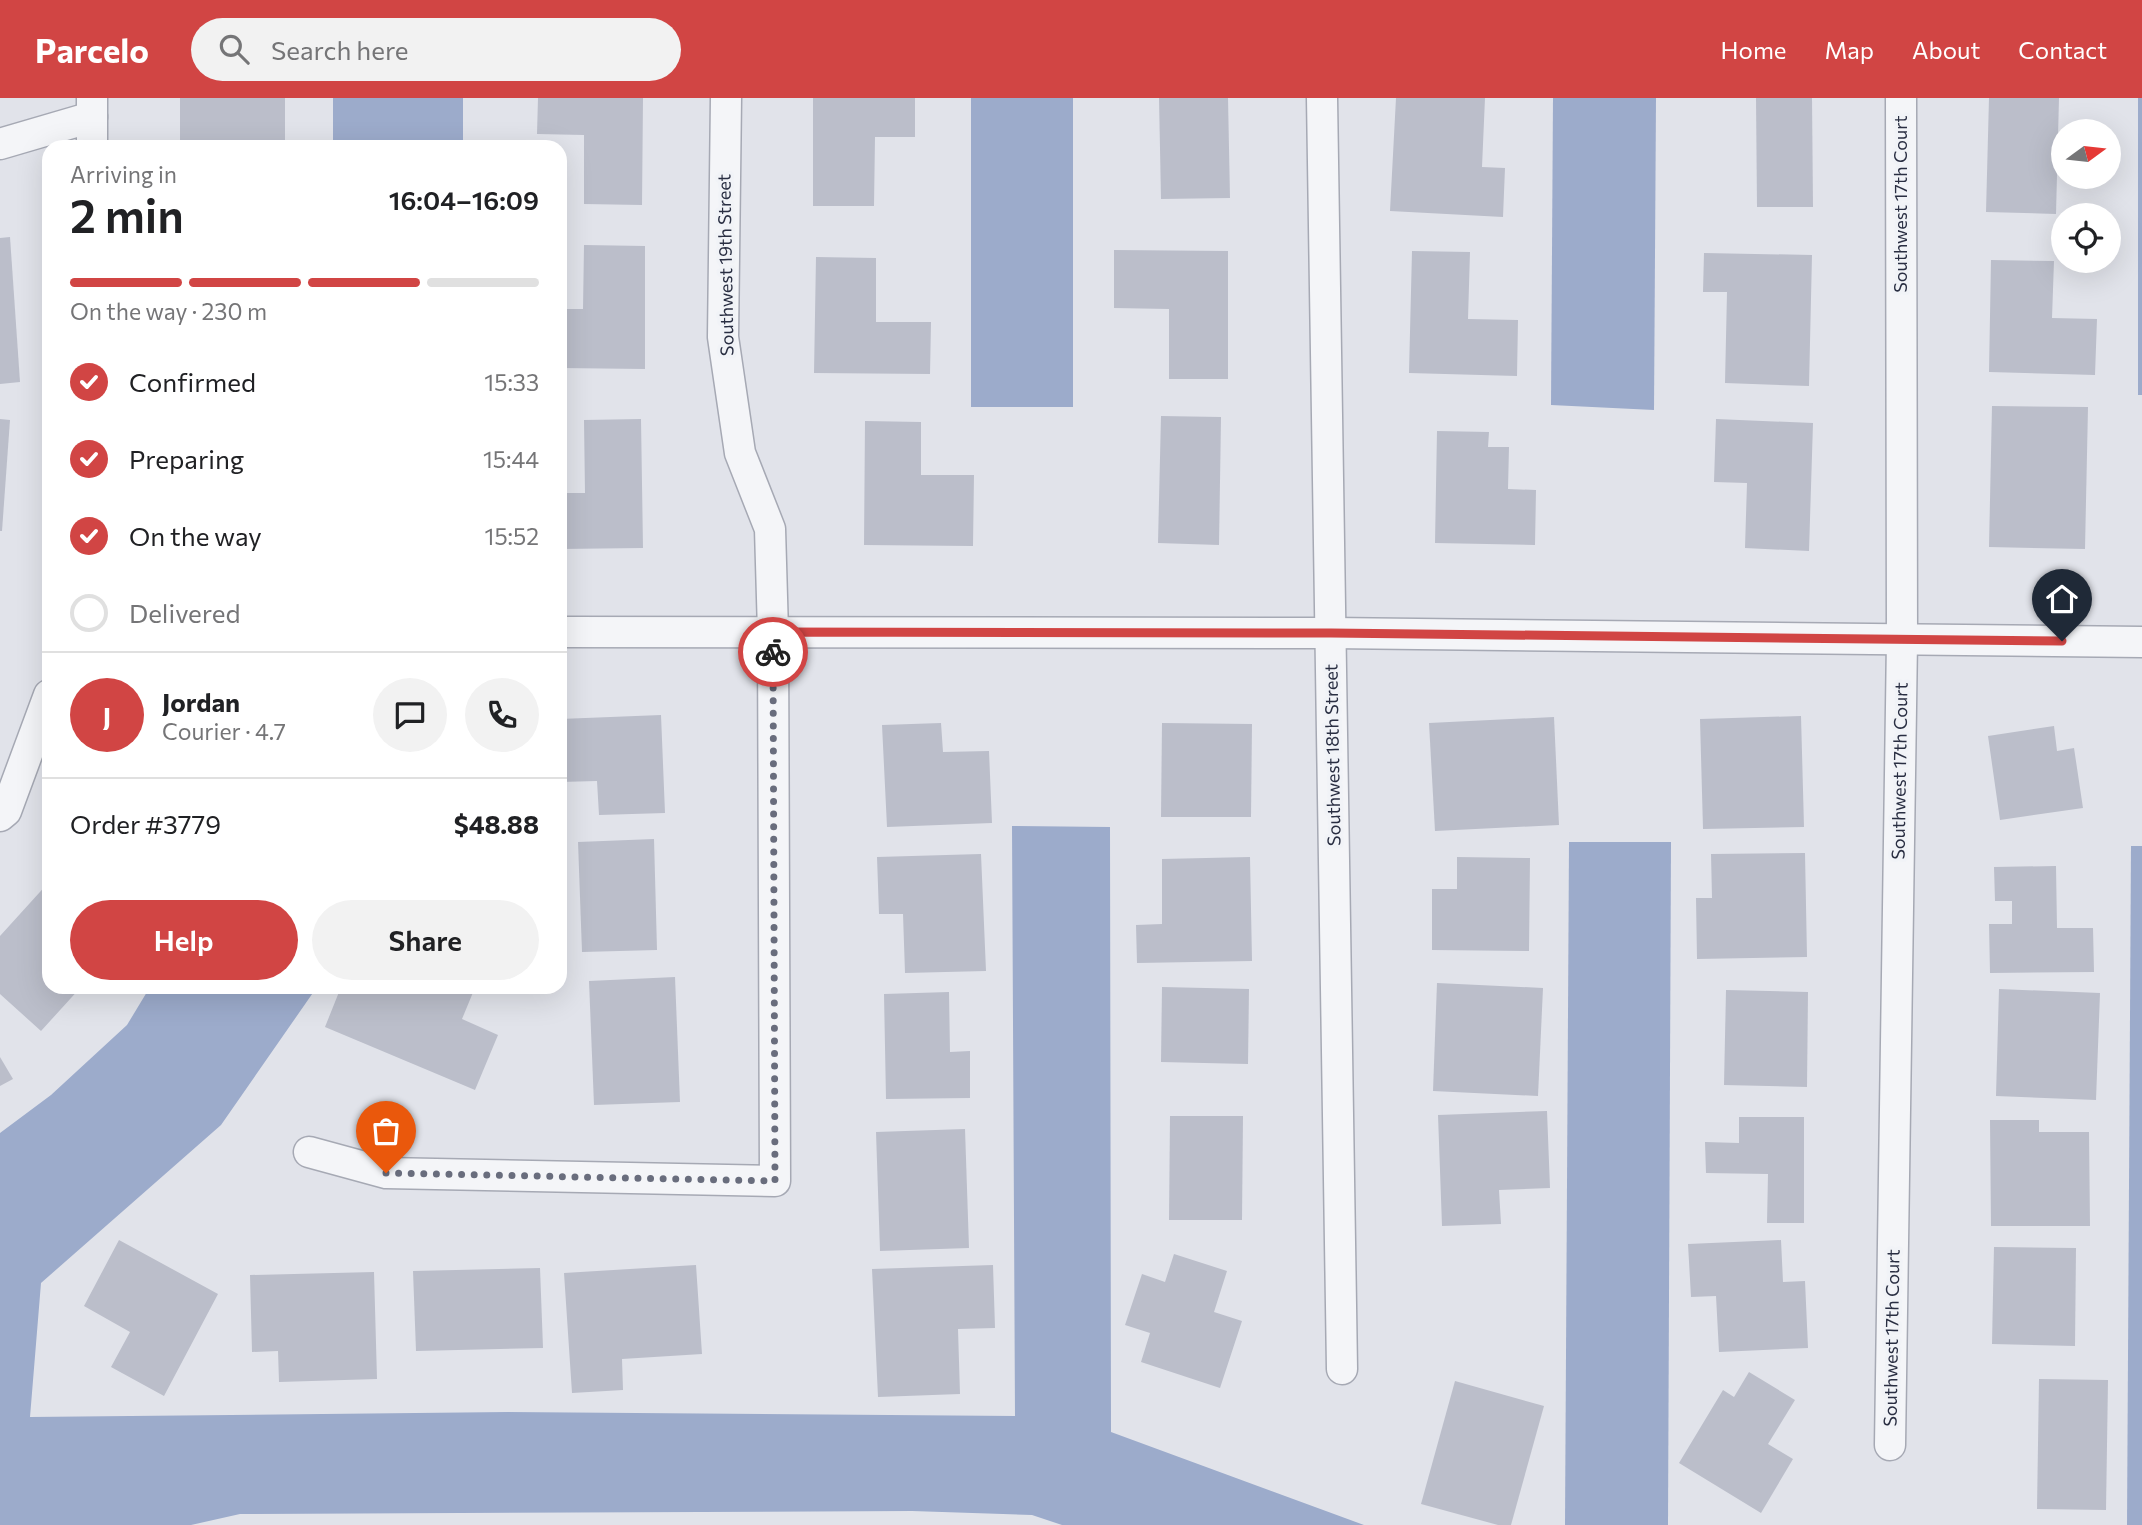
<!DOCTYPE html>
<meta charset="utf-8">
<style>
:root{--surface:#fff;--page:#f2f2f2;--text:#202124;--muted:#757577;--line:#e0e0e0;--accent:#d14544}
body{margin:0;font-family:Commissioner,sans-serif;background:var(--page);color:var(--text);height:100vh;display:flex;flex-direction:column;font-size:26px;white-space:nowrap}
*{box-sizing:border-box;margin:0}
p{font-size:23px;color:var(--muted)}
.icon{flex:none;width:38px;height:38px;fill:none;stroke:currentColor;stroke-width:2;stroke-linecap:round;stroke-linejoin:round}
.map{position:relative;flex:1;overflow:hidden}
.sheet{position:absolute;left:42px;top:42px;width:525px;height:854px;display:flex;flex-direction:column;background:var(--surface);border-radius:21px;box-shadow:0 7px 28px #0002}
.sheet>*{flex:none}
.needle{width:46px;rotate:75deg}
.buttons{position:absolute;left:2051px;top:21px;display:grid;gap:14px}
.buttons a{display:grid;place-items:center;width:70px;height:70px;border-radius:50%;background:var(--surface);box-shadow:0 7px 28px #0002;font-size:35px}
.pin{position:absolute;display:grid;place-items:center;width:60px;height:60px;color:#fff;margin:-72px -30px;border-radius:50% 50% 50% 0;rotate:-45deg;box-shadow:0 0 7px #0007}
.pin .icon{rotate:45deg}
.courier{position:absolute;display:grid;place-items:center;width:70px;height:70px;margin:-35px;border:5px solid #d14544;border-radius:50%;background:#fff;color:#222;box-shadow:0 2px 9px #0007}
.summary em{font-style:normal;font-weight:600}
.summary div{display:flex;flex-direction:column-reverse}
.summary{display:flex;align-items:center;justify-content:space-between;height:119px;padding:0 28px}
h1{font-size:46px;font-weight:600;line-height:52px}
.bar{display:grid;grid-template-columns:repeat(4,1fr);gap:10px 7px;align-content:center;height:84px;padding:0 28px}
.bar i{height:9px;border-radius:5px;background:var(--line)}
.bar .on{background:var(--accent)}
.bar p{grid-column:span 4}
.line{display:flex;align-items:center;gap:18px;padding:0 28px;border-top:2px solid var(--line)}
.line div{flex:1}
.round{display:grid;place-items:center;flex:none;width:74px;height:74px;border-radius:37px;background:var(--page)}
ol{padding:0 28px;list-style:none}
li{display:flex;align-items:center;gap:21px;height:77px}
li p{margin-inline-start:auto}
li .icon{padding:7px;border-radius:50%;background:var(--accent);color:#fff;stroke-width:4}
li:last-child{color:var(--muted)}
li i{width:38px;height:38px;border:4px solid var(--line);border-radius:50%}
.action{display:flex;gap:14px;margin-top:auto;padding:14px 28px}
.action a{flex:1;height:80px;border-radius:42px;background:var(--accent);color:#fff;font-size:28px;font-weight:600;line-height:80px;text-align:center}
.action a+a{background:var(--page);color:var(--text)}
header{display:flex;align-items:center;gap:42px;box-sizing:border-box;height:98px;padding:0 35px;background:var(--accent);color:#fff}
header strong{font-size:33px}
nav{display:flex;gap:38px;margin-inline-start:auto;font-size:24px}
.search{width:490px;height:63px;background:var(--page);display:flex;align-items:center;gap:18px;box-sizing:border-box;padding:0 24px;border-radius:38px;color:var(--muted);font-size:26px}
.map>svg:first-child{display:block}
.water{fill:#9cabcb}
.building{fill:#bbbeca}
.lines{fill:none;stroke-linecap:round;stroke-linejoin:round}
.street-casing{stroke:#a6a9b4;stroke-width:33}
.street{stroke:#f4f5f8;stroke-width:30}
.done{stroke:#696d7d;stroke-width:7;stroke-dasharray:0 12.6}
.route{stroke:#d14544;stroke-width:9}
.labels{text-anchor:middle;stroke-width:7;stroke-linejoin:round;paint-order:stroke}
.street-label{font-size:18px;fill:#292e42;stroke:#f1f3f7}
</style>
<header>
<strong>Parcelo</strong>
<div class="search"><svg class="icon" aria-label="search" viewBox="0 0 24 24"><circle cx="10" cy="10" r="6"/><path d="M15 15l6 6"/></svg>Search here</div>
<nav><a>Home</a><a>Map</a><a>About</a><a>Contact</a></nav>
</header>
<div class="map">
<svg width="2142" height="1427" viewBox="0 0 2142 1427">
<rect width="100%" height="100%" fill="#e1e3ea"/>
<g class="water">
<rect x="333" y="0" width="130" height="49"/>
<rect x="971" y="0" width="102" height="309"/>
<polygon points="1553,0 1656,0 1654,312 1551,307"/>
<rect x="2138" y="0" width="4" height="297"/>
<polygon points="1012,728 1110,729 1111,1334 1364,1427 1062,1427 1032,1417 912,1413 240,1416 191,1427 0,1427 0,1035 51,997 127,927 150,889 317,889 221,1027 41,1185 30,1319 508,1314 1015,1318"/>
<polygon points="1569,744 1671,744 1668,1427 1565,1427"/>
<polygon points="2131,748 2142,748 2142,1427 2127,1427"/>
</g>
<g class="building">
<polygon points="180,0 285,0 285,48 180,49"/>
<polygon points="538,0 643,0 642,107 584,106 584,37 537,36"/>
<polygon points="813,0 915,0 915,39 875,39 874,108 813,108"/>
<polygon points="1159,0 1228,0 1230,100 1161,101"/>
<polygon points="1396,0 1485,0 1482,69 1505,70 1503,119 1390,113"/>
<polygon points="1756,0 1812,0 1813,109 1757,109"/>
<polygon points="1989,0 2059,0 2056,116 1986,114"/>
<polygon points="10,139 20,284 0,286 0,140"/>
<polygon points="584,147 645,148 645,271 560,270 560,211 583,211"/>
<polygon points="1114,152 1228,153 1228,281 1169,281 1169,211 1114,210"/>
<polygon points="1412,153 1470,154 1468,221 1518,222 1517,278 1409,275"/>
<polygon points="1704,155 1812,157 1809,288 1725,285 1727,194 1703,194"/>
<polygon points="816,159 876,160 876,224 931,224 930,276 814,275"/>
<polygon points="1991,162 2054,163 2052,220 2097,221 2095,277 1989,274"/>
<polygon points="1992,308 2088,309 2085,451 1989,449"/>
<polygon points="1161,318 1221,319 1219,447 1158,445"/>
<polygon points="0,321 10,322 2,433 0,433"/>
<polygon points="641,321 643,450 560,451 560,395 585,395 584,322"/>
<polygon points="1716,321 1813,325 1809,453 1745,450 1747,385 1714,384"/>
<polygon points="865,323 921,324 921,377 974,377 973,448 864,447"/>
<polygon points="1437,333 1489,334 1488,349 1509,349 1508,391 1536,392 1535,447 1435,445"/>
<polygon points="661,617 665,715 599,717 597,683 560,684 560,621"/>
<polygon points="1801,618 1804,729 1703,731 1700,621"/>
<polygon points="1554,619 1559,727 1435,733 1429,625"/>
<polygon points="941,625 943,654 989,653 992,725 887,729 882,627"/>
<polygon points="1162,625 1252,626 1251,719 1161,719"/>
<polygon points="2054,628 2057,653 2074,650 2083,710 2000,722 1988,638"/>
<polygon points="654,741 657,852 582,854 578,744"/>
<polygon points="1805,755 1807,859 1697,861 1696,800 1712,800 1711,756"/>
<polygon points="981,756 986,873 905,875 903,816 879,816 877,759"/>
<polygon points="1250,759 1252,863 1137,865 1136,827 1162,826 1162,761"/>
<polygon points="1457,759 1530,760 1529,853 1432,852 1432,791 1457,791"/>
<polygon points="2056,768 2057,830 2093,830 2094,874 1990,875 1989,826 2012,826 2012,803 1995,803 1994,769"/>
<polygon points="49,784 49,889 81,889 41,933 0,896 0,838"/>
<polygon points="675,879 680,1004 594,1007 589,883"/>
<polygon points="1437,885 1543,890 1538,998 1433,993"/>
<polygon points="341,889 468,889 474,892 462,921 498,937 475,992 325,929"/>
<polygon points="1162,889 1249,891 1248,966 1161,964"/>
<polygon points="1999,891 2100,895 2096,1002 1996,998"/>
<polygon points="1726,892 1808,894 1807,989 1724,987"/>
<polygon points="949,894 950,954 970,953 970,1000 886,1001 884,896"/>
<polygon points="0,959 13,981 0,988"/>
<polygon points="1547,1013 1550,1090 1499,1092 1501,1126 1442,1128 1438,1017"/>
<polygon points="1170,1018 1243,1018 1242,1122 1169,1122"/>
<polygon points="1739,1019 1804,1019 1804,1125 1767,1125 1768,1076 1706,1075 1705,1044 1739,1045"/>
<polygon points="1990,1022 2039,1022 2039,1034 2089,1034 2090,1128 1991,1128"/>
<polygon points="965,1031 969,1150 880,1153 876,1034"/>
<polygon points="119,1142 218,1196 164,1298 111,1269 130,1234 84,1208"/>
<polygon points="1781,1142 1783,1184 1805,1183 1808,1250 1719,1254 1716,1198 1691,1199 1688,1146"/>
<polygon points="1994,1149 2076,1150 2075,1248 1992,1246"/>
<polygon points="1174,1156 1227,1173 1214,1214 1242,1223 1220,1290 1141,1264 1150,1235 1125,1227 1142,1176 1165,1184"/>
<polygon points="696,1167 702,1256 622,1261 623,1292 572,1295 564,1175"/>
<polygon points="993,1167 995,1230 958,1231 960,1296 878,1299 872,1171"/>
<polygon points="540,1170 543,1250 416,1253 413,1173"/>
<polygon points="374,1174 377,1281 279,1284 278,1253 252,1254 250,1177"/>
<polygon points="1749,1274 1795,1302 1768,1346 1793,1361 1761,1415 1679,1365 1723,1292 1734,1299"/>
<polygon points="2039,1281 2108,1282 2106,1412 2037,1411"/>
<polygon points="1455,1283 1544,1308 1511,1427 1498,1427 1421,1406"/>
</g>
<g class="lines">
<g class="street-casing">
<g id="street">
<polyline points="1322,0 1342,1271"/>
<polyline points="0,46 92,19"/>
<polyline points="92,49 92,0"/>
<polyline points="560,534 1331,535 2142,544"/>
<polyline points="0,718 6,713 49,597"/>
<polyline points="309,1054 386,1075 775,1083 773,534 770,431 740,355 723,239 726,0"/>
<polyline points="1890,1347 1902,542 1901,0"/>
</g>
</g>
<use href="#street" class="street"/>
</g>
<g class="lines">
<polyline class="done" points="386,1075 775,1083 773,554"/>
<polyline class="route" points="773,554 773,534 1331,535 2062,543"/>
</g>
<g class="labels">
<g class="street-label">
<text transform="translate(1901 106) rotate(-90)" y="6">Southwest 17th Court</text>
<text transform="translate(726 167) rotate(-91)" y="6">Southwest 19th Street</text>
<text transform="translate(1333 657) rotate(-91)" y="6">Southwest 18th Street</text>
<text transform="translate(1900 673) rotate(-89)" y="6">Southwest 17th Court</text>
<text transform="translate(1892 1240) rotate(-89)" y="6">Southwest 17th Court</text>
</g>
</g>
</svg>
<div class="buttons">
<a><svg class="needle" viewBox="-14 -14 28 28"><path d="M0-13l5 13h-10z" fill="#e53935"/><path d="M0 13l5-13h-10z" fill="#757577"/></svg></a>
<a><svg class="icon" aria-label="locate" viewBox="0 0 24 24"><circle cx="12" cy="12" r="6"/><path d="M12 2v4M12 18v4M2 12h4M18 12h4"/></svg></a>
</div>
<div class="pin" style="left:386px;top:1075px;background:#ea580c"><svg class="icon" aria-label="bag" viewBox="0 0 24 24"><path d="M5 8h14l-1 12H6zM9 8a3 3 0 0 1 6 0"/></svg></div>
<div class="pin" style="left:2062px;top:543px;background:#1f2937"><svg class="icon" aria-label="home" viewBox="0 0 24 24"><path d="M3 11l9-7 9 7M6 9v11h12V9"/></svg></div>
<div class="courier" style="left:773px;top:554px"><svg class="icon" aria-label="bike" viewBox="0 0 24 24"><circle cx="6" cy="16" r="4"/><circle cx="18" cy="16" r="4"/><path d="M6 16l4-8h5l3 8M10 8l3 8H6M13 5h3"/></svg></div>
<section class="sheet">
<div class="summary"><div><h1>2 min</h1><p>Arriving in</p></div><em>16:04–16:09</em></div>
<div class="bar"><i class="on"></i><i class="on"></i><i class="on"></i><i></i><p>On the way · 230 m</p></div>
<ol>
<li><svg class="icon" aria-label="check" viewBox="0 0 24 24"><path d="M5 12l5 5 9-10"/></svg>Confirmed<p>15:33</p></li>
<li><svg class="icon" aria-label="check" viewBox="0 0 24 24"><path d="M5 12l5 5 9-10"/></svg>Preparing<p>15:44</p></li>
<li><svg class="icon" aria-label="check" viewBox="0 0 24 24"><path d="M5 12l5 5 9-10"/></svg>On the way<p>15:52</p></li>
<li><i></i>Delivered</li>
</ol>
<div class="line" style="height:126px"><b class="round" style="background:var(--accent);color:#fff">J</b><div><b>Jordan</b><p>Courier · 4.7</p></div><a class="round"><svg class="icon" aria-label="chat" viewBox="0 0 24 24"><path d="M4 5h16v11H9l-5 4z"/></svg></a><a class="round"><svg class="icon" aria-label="phone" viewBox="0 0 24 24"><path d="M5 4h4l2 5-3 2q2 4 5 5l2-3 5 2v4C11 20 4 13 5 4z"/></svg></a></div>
<div class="line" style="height:91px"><div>Order #3779</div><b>$48.88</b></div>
<div class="action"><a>Help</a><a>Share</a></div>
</section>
</div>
